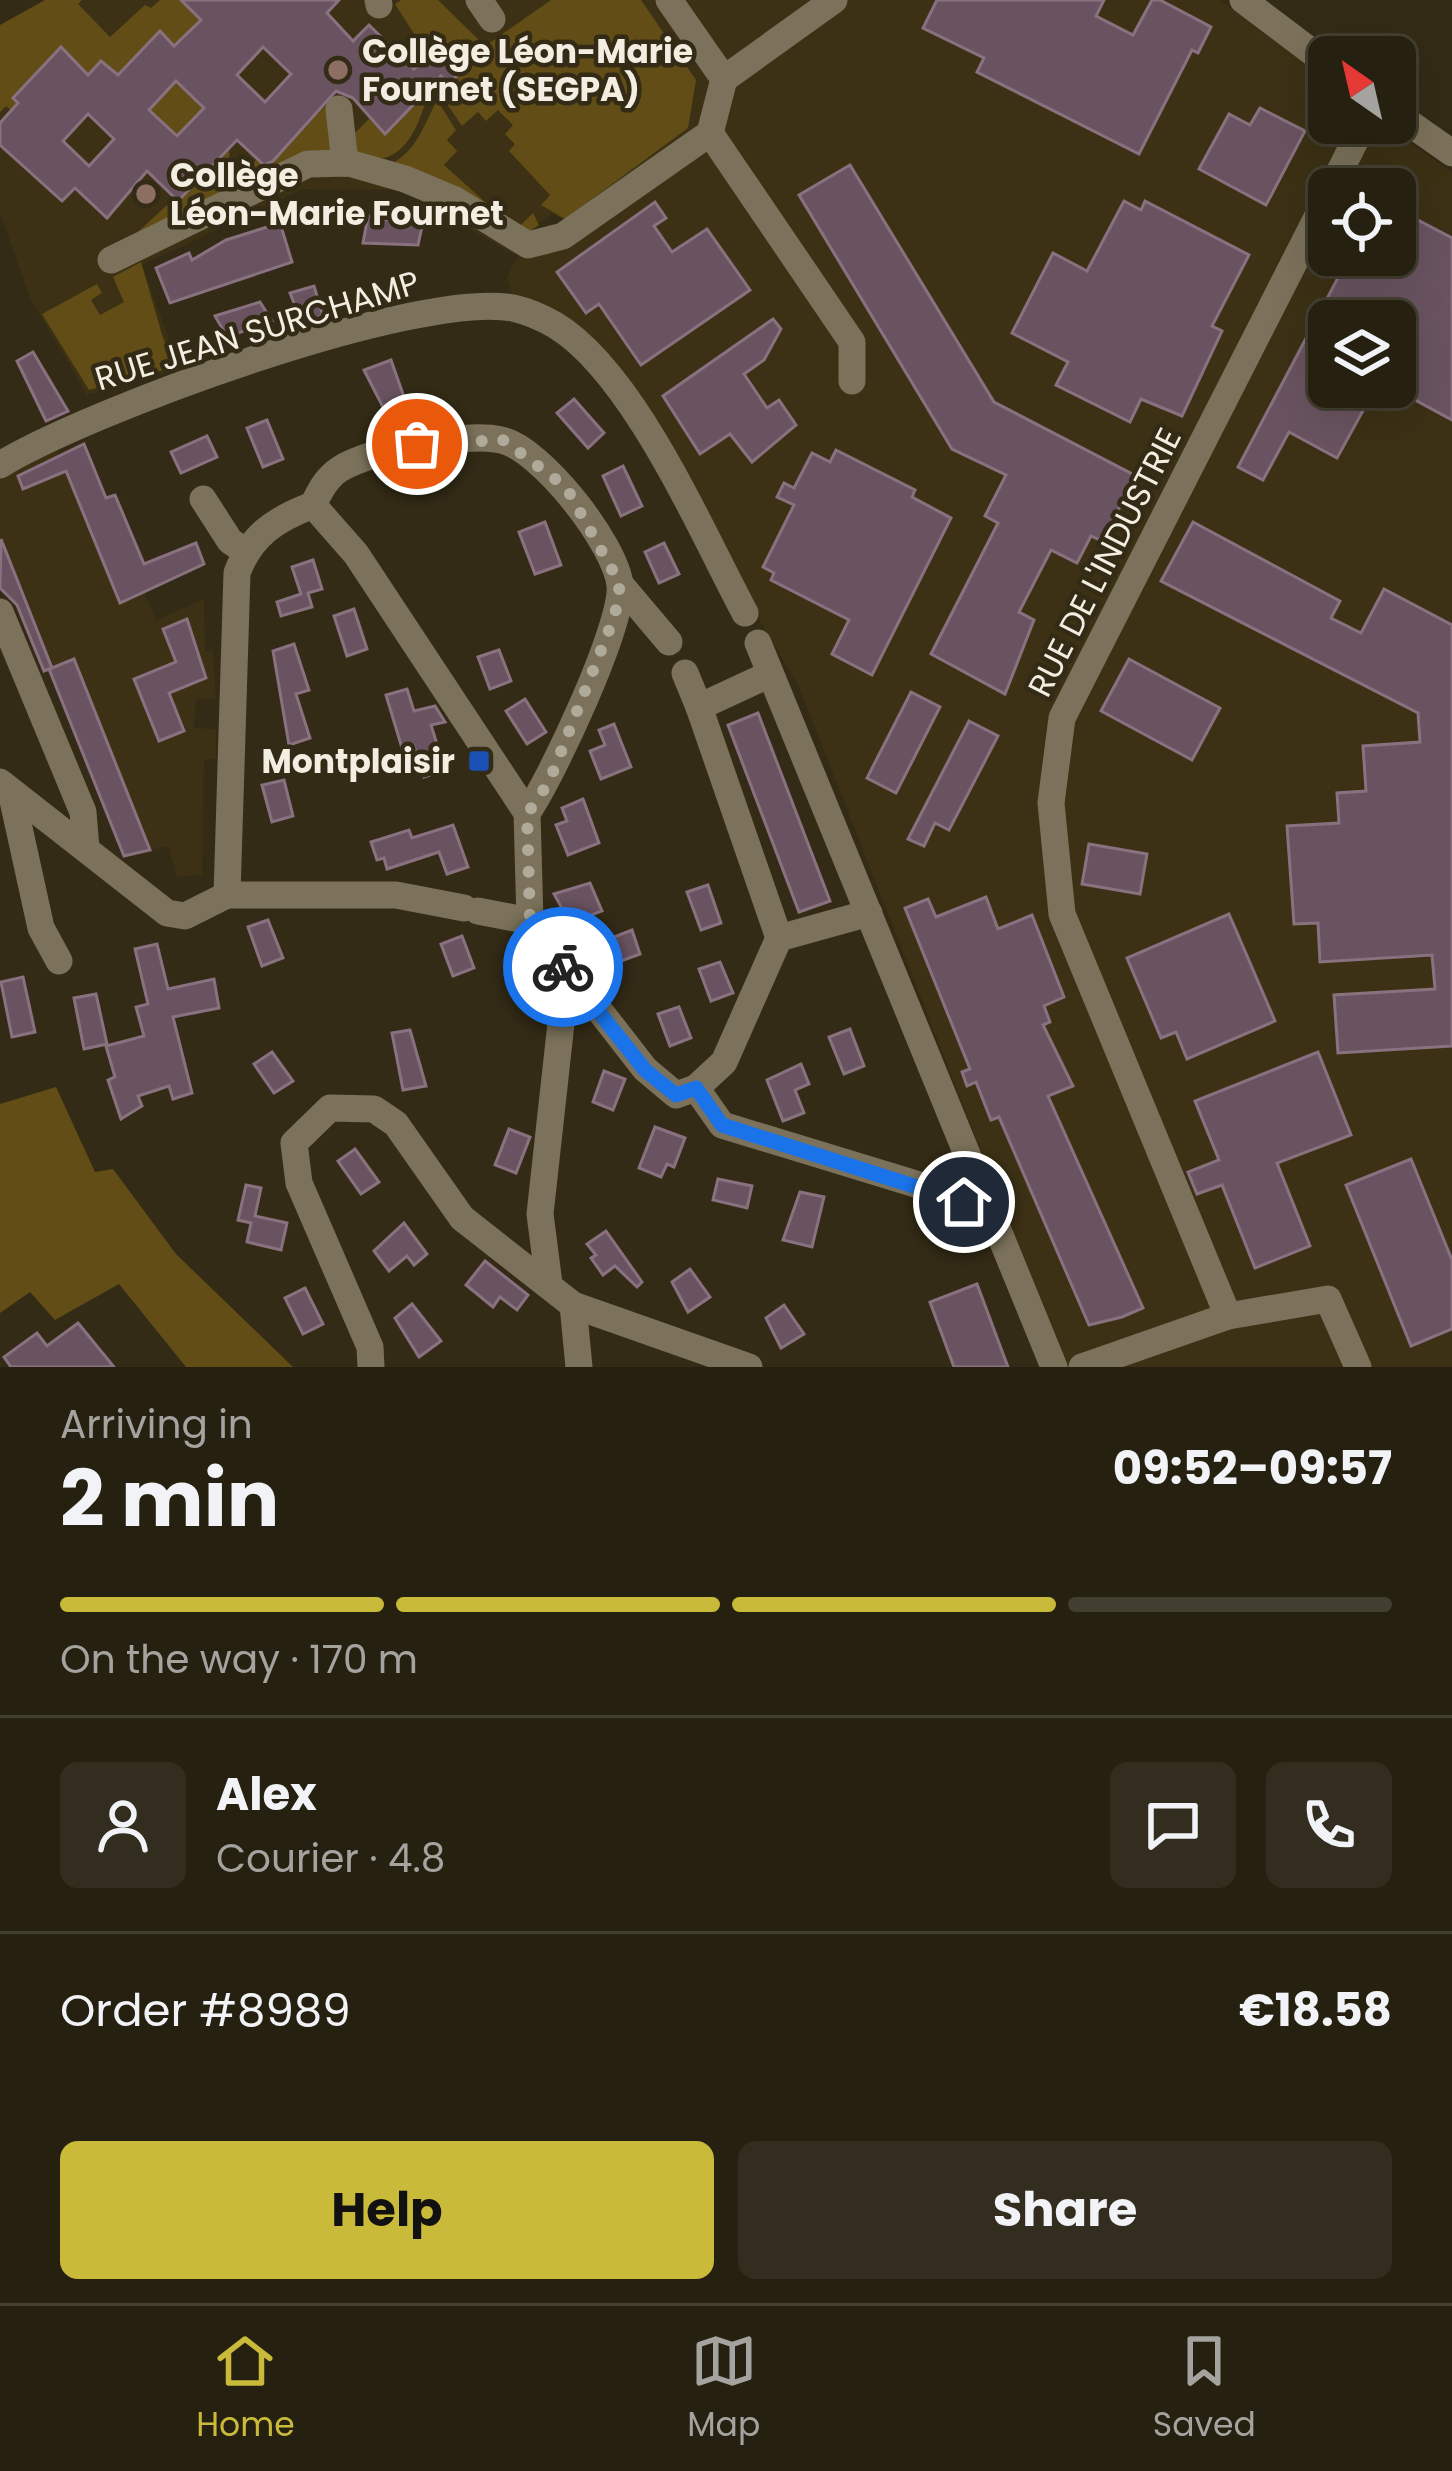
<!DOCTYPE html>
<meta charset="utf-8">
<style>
:root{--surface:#262010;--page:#322d1e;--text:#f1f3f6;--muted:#a4a39f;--line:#423e30;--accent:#caba39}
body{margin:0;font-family:Poppins,sans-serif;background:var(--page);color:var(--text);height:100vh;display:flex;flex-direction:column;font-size:45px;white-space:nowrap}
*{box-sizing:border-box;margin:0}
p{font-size:39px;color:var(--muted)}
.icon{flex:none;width:66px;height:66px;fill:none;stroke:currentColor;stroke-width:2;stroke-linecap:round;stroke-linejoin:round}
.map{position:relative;height:1367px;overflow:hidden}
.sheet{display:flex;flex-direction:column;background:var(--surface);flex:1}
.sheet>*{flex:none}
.needle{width:78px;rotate:326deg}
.buttons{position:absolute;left:1308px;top:36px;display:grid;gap:24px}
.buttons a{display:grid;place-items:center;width:108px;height:108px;border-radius:18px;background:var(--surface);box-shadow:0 12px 48px #0002,0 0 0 3px var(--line);font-size:60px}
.pin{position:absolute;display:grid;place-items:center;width:102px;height:102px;color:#fff;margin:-51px;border:6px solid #fff;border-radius:50%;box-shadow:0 3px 12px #0007}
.courier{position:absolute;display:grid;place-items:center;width:120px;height:120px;margin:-60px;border:9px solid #1a73e8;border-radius:50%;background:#fff;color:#222;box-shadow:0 3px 15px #0007}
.overview em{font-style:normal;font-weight:700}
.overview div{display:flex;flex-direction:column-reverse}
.overview{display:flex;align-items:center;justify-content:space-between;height:204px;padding:0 60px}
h1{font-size:78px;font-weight:700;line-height:90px}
.bar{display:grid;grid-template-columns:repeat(4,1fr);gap:18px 12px;align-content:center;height:144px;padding:0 60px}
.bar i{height:15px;border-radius:9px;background:var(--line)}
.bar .active{background:var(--accent)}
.bar p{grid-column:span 4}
.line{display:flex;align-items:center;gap:30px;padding:0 60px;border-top:3px solid var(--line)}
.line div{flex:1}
.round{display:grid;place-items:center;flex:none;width:126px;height:126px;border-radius:18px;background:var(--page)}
.button{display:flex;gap:24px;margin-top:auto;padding:24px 60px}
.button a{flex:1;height:138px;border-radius:18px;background:var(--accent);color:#111;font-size:48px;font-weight:700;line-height:138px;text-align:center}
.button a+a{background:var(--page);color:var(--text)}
.dock{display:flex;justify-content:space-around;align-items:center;height:168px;border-top:3px solid var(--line);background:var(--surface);font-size:33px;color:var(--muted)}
.dock a{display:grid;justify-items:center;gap:6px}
.dock .active{color:var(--accent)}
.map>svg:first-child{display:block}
.built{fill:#3c3115;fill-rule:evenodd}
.green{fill:#614d15}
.building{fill:#695360;stroke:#897180;stroke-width:3;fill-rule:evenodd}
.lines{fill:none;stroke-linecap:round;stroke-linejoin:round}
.minor{stroke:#7c725b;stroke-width:27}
.done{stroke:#b0aa9a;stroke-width:12;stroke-dasharray:0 21.6}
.route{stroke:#1a73e8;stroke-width:15}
.education-dot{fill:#8d6e63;stroke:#332b16;stroke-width:4.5}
.transit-dot{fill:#1a4fb4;stroke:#332b16;stroke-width:4.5}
.labels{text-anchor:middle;stroke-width:9;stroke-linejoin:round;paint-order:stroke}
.poi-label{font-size:33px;font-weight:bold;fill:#f3eee1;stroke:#332b16;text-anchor:start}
.street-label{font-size:33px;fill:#f3eee1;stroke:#332b16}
</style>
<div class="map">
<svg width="1452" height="1367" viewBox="0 0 1452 1367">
<rect width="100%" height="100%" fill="#332b16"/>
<g class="built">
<path d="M47 0H1220L1329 82V123H1384L1452 173V1367H1066L799 687 606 359 553 308 514 299 507 278 513 264 528 245 563 219 552 214 524 235 515 255 402 190 303 189 142 265 180 369 87 395 30 298 0 212V25ZM1329 189H1395V255H1329ZM1329 321H1395V387H1329Z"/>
<polygon points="83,442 156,620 204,599 205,651 213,651 216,699 196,699 194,728 216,729 216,759 204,759 202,875 177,877 168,846 150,850 74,660 52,668 0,537 0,473 56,447 59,453"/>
</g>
<g class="green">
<polygon points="45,0 82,0 78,4 110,37 145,5 151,8 160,0 181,0 201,20 174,46 159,31 118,75 101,61 88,75 60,47 13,97 25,110 19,117 6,106 0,112 0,25"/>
<polygon points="401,0 438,0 485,46 551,0 641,0 696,80 688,128 565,219 541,205 550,195 509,151 515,144 505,134 513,125 498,110 486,121 478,112 462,126 438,91 466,66 440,42 435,45 418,40 395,4"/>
<polygon points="176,82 204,108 177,136 149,110"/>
<path d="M429 92C416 132 404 169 353 158L355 133 369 119 385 133Z"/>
<path d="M437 100 456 130 447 140 457 151 444 165 516 230 533 213 539 225 524 235 381 168C415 157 422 129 437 100Z"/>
<polygon points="327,104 333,152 247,184 247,169 257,159 267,167"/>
<polygon points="229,148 231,189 127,242"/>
<polygon points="141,262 163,338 178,366 89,390 42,314 97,284 102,293 91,300 100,315 124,302 113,277"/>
<polygon points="56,1087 95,1172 113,1169 176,1254 293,1367 186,1367 119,1284 55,1320 30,1292 0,1313 0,1104"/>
</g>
<g class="building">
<path d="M181 0H339L327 13 353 41 369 25 414 69 439 41 466 66 449 84 441 76 385 134 353 98 336 91 273 161 264 165 237 140 178 201 147 171 107 218 75 188 62 201 0 145V123L18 103 13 98 61 47 88 75 101 61 118 75 160 31 174 46 201 20ZM263 47 291 74 265 102 237 75ZM176 81 204 108 177 136 149 110ZM88 114 114 139 89 166 63 141Z"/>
<polygon points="937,0 1104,0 1096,16 1133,35 1152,0 1160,0 1211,27 1198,53 1192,50 1139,154 977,72 984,58 923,28"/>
<polygon points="1260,108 1305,131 1266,205 1199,169 1229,114 1250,125"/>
<polygon points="850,165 994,402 1136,476 1102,541 1091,536 1077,563 1051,550 1019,612 1034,620 1005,694 931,654 998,523 985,516 1006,475 952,449 799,195"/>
<polygon points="1124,201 1141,210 1145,201 1249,255 1212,326 1222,331 1182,416 1141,399 1130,422 1056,385 1068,362 1012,333 1053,253 1087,271"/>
<polygon points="655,202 666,218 654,226 672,252 707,229 750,290 641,365 599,304 586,313 557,272"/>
<polygon points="398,208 425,213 418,245 363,243 368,216 395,221"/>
<polygon points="1395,208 1452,238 1452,420 1395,389 1395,321 1329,321 1329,387 1376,387 1337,458 1289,432 1263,480 1238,467 1350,255 1395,255"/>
<polygon points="280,223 292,262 170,303 156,268 189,253 192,260 226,240"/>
<polygon points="314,286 323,316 302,323 290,293"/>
<polygon points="260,302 272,321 227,337 215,316"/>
<polygon points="773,319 781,329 764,360 744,374 767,408 779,400 796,425 752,462 730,434 700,454 663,396"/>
<polygon points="33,352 68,411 46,421 17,361"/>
<polygon points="391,360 410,414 390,421 364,370"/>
<polygon points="574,399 604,433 588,448 557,413"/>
<polygon points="267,420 283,459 263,467 247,428"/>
<polygon points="207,436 217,457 181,473 171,452"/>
<polygon points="84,444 106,498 115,495 144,564 196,543 204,564 120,603 66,471 23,489 18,476"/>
<polygon points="836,450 915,490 912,497 951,518 872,675 832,654 849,620 771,580 774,573 763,567 794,505 777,497 784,483 794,488 812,453 830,462"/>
<polygon points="623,466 642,506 621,516 603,476"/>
<polygon points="545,522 561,565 535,574 519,532"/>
<polygon points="1193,522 1340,601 1331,618 1361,633 1384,589 1452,625 1452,1046 1338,1053 1334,995 1435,989 1432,955 1320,962 1318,923 1294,924 1287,826 1339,823 1337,793 1366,791 1363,746 1420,742 1418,713 1161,581"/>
<polygon points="1,539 52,668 74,659 150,850 124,856 49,669 44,671 17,605 0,588"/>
<polygon points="664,543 679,574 659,583 645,552"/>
<polygon points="313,560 322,589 308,593 312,607 281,616 277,602 301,594 292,567"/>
<polygon points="354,609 367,649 347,656 334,616"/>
<polygon points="187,619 206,678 169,693 184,731 159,741 134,679 176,662 163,629"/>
<polygon points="294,644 309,690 296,694 310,738 289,745 273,651"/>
<polygon points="499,650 511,681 490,689 478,657"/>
<polygon points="1129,659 1220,708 1192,760 1101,711"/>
<polygon points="407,689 414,711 435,706 445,722 431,725 445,770 424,777 414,746 402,748 386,695"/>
<polygon points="911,692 940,707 896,793 867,778"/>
<polygon points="525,699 546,732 527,744 506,711"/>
<polygon points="758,713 830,901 799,912 728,725"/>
<polygon points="969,721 998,736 949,830 935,823 924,846 908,839"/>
<polygon points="614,724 631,767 601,779 590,751 605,745 599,730"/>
<polygon points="284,780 293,816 272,822 262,785"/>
<polygon points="583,799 599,843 568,855 556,825 567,821 562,808"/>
<polygon points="453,825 468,867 447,874 439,852 387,869 384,858 377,860 371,842 409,830 412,838"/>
<polygon points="1089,844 1147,854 1140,894 1082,884"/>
<polygon points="590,883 602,911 570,923 554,894"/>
<polygon points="708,885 721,923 701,930 687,892"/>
<polygon points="986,897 998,929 1032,915 1064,997 1044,1006 1050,1022 1043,1025 1073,1086 1048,1096 1143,1308 1122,1317 1089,1325 999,1117 991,1120 976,1082 967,1086 962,1072 970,1069 905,908 928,899 936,917"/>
<polygon points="1229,914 1275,1021 1187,1059 1176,1032 1161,1038 1127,958"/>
<polygon points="268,920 283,958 262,966 248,927"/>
<polygon points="632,930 640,954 610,965 601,942"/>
<polygon points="462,936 474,968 453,976 441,944"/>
<polygon points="157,944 168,989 214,979 219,1008 173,1017 192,1093 173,1099 169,1086 138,1096 142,1106 121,1119 108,1080 115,1077 106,1046 144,1036 136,1007 148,1004 135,949"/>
<polygon points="720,962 733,993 711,1001 699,969"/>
<polygon points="23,977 35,1032 12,1037 1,982"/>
<polygon points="96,994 107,1044 84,1049 74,998"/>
<polygon points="679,1007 691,1038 670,1046 658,1014"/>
<polygon points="850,1029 864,1066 844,1074 829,1037"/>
<polygon points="410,1030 426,1086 403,1090 392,1033"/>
<polygon points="272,1052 293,1081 274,1093 254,1064"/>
<polygon points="1318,1052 1351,1135 1277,1163 1310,1246 1255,1268 1222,1185 1197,1194 1188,1172 1219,1160 1195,1101"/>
<polygon points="801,1064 809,1084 795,1090 804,1113 783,1121 767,1080"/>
<polygon points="604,1071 625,1079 613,1110 593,1102"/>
<polygon points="655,1127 685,1138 674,1167 667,1164 661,1177 639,1168"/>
<polygon points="509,1129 530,1137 516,1173 495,1165"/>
<polygon points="355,1149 379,1182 361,1194 338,1161"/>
<polygon points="1411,1159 1452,1260 1452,1329 1411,1346 1346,1185"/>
<polygon points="718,1179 752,1186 747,1208 713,1200"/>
<polygon points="246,1185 261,1188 255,1216 287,1223 281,1250 247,1242 251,1223 238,1220"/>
<polygon points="800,1192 824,1197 812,1247 783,1240"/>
<polygon points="404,1223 427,1254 414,1265 407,1256 389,1271 374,1251"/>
<polygon points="606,1231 642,1282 637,1287 615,1266 603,1275 591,1258 596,1255 587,1244"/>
<polygon points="485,1261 528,1295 517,1310 500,1297 493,1307 466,1285"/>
<polygon points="690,1269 710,1297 688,1312 672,1282"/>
<polygon points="977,1284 1008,1367 954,1367 930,1302"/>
<polygon points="305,1288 323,1324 303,1334 285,1298"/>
<polygon points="412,1304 441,1341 419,1357 395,1318"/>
<polygon points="784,1305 804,1334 781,1348 766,1318"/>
<polygon points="78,1323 114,1367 11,1367 4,1357 37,1333 47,1346"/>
</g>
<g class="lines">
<g class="minor">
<polyline points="378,0 379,5"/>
<polyline points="479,0 492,19"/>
<polyline points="669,0 724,79"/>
<polyline points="1243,0 1329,65"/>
<polyline points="724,79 710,133 852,342 852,381"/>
<polyline points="724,79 834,0"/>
<polyline points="339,109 345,163"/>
<polyline points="1395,113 1452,153"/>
<polyline points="1331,189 1364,123"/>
<polyline points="111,260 308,164 349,163 405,179 455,200 528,245 563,236 710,133"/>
<path d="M0 465C88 411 416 290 513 308 526 311 543 318 555 325 634 373 701 531 745 613"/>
<polyline points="203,499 230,541 245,551"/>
<path d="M313 505C320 491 326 478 340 469 370 450 466 432 501 440 541 448 616 545 620 585 624 624 551 779 527 813"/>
<polyline points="620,584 669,642"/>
<polyline points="0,612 83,812 86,848"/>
<polyline points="758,643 1054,1367"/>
<polyline points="685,673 699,707"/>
<polyline points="770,674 699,707 779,938"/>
<path d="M0 782 167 913 185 916 227 895 237 573C251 535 276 519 313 505L356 554 527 813 530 921 645 1069 676 1095 696 1088 722 1125 942 1192 987 1212"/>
<polyline points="12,796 41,928 59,961"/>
<polyline points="227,895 396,895 464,908"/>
<polyline points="478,911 530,921"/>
<polyline points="696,1088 724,1062 779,938 869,913"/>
<polyline points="549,1284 540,1214 563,1005 577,985"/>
<polyline points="573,1305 579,1367"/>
<polyline points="1228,1316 1328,1299 1358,1367"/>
<polyline points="371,1367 370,1347 299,1183 294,1143 330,1108 374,1109 396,1124 462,1218 573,1305 749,1367"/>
<polyline points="1082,1367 1228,1316 1062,914 1051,803 1062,718 1329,194"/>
</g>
</g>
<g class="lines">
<polyline class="done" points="417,444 503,440 566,487 620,584 615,615 549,782 527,814 530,921 563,967"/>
<polyline class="route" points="563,967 645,1070 676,1095 696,1088 722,1125 964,1202"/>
</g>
<g class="education-dot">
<circle cx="338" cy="70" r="12"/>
<circle cx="146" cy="194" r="12"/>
</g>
<rect class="transit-dot" x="467" y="749" width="24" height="24" rx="6"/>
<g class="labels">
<g class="poi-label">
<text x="362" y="63">Collège Léon-Marie<tspan x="362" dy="38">Fournet (SEGPA)</tspan></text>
<text x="170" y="187">Collège<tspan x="170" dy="38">Léon-Marie Fournet</tspan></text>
<text x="455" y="773" text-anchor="end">Montplaisir</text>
</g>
<g class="street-label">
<text transform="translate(257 330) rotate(-17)" y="12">RUE JEAN SURCHAMP</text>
<text transform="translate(1104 562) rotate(-63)" y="12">RUE DE L'INDUSTRIE</text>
</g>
</g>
</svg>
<div class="buttons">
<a><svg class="needle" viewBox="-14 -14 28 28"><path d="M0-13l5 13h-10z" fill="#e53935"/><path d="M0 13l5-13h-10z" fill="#a4a39f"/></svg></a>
<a><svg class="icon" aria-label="locate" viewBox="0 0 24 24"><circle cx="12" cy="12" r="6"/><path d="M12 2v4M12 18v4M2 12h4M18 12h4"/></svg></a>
<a><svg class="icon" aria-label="layers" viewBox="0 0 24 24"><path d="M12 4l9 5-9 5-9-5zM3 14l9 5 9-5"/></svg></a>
</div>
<div class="pin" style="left:417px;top:444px;background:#ea580c"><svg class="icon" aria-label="bag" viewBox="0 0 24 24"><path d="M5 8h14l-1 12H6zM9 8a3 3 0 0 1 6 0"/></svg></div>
<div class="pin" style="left:964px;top:1202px;background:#1f2937"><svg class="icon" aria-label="home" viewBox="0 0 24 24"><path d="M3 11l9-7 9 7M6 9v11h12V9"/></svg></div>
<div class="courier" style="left:563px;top:967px"><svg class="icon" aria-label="bike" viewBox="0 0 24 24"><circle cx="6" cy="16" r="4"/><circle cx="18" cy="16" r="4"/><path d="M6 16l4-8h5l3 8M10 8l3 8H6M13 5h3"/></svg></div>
</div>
<section class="sheet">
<div class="overview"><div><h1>2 min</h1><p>Arriving in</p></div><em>09:52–09:57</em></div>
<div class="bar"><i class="active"></i><i class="active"></i><i class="active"></i><i></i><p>On the way · 170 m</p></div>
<div class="line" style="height:216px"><a class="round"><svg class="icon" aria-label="person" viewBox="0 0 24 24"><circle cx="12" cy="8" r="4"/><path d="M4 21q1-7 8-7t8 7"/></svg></a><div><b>Alex</b><p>Courier · 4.8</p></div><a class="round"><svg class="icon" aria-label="chat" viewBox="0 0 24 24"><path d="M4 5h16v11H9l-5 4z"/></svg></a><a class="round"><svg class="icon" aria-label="phone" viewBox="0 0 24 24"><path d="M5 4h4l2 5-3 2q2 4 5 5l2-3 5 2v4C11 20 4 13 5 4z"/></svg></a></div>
<div class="line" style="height:156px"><div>Order #8989</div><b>€18.58</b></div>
<div class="button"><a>Help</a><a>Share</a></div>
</section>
<nav class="dock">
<a class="active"><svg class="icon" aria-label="home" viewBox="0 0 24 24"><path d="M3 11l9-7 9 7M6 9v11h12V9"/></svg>Home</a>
<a><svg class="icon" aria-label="map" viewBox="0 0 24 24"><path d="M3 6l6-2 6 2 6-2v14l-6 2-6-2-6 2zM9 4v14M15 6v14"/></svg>Map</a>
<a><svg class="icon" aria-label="saved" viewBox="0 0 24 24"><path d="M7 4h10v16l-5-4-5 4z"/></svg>Saved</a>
</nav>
